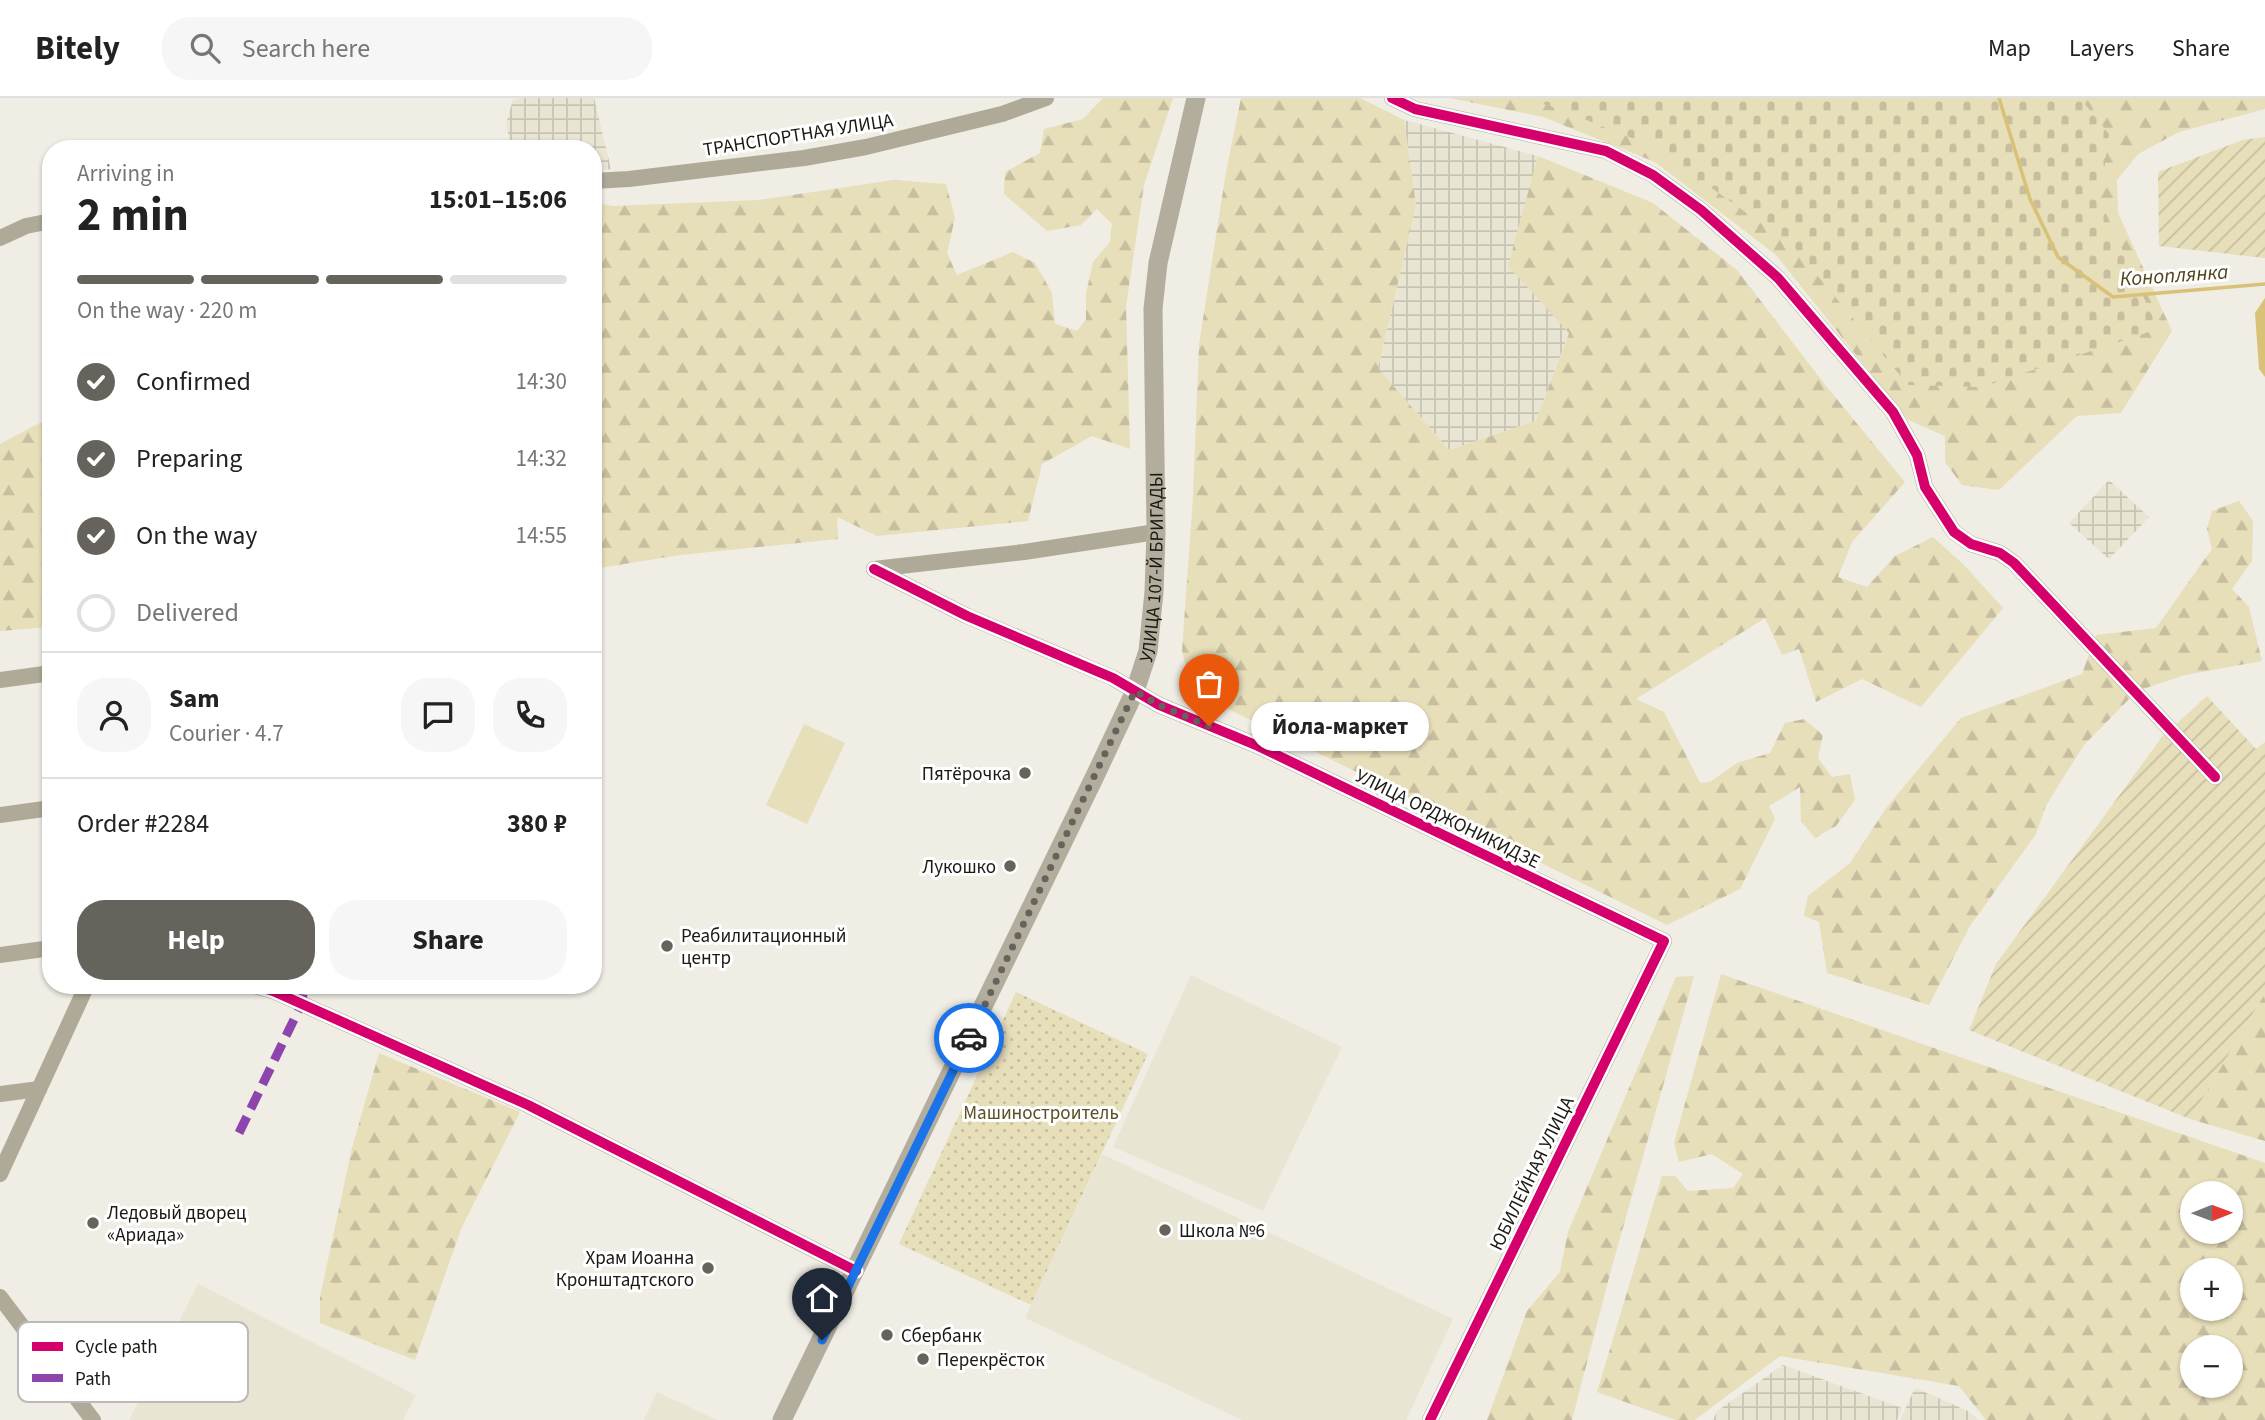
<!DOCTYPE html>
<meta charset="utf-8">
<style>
:root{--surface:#fff;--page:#f6f6f6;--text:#222;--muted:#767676;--line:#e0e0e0;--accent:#65635c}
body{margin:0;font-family:"Source Sans 3",sans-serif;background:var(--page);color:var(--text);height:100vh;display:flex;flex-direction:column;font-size:26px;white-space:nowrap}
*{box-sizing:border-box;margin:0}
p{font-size:23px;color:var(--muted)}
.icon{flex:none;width:38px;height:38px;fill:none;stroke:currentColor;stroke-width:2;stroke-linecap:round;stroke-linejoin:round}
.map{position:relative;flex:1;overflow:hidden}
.sheet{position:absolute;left:42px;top:42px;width:560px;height:854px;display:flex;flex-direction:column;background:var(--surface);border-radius:28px;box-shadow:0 2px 5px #0004}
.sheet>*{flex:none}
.needle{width:46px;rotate:89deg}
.fabs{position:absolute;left:2180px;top:1083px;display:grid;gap:14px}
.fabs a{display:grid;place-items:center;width:63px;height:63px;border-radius:50%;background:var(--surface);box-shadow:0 2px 5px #0004;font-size:35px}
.pin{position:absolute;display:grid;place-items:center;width:60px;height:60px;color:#fff;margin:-72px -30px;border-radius:50% 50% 50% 0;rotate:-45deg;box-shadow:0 0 7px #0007}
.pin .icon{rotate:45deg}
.courier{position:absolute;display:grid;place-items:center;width:70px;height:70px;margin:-35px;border:5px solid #1a73e8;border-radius:50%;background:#fff;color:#222;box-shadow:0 2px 9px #0007}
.bubble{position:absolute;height:49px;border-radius:24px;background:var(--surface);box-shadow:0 2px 5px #0004;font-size:23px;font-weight:700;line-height:49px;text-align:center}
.overview em{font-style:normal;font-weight:700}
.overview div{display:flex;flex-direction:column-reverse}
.overview{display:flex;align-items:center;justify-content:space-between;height:119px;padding:0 35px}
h1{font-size:46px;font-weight:700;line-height:52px}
.bar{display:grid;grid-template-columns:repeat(4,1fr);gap:10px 7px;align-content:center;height:84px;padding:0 35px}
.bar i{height:9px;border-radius:5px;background:var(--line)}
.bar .active{background:var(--accent)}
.bar p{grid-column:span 4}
.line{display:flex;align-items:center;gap:18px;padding:0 35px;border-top:2px solid var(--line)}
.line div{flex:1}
.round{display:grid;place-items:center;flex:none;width:74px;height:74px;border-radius:28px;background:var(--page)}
ol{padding:0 35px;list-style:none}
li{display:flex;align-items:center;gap:21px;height:77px}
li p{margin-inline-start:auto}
li .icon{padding:7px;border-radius:50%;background:var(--accent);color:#fff;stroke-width:4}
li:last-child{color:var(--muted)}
li i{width:38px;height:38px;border:4px solid var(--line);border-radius:50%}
.primary-button{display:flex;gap:14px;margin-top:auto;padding:14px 35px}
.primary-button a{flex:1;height:80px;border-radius:28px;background:var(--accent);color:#fff;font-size:28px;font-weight:700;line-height:80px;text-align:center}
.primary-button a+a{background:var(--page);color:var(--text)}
header{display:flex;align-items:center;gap:42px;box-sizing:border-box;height:98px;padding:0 35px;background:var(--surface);border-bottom:2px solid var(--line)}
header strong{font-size:33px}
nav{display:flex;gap:38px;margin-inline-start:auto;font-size:24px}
.search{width:490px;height:63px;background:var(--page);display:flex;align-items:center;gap:18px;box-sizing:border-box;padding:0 24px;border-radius:28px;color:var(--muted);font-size:26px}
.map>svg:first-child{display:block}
.built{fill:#e9e5d3}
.industrial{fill:url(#industrial-grid)}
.forest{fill:url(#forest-firs);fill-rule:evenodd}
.cemetery{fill:url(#cemetery-stones)}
.park{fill:url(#park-dots)}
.garden{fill:url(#garden-furrows)}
.pitch{fill:#e7deba}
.water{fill:#d7c278}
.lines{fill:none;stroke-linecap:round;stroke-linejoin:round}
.stream{stroke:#d7c278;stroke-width:3.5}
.minor{stroke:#afaa97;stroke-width:16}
.major{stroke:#b3ad9d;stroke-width:19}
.quiet{stroke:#8e44ad;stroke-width:9;stroke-dasharray:18 9;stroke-linecap:butt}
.cycleway-casing{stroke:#fff;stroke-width:15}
.cycleway{stroke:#d6006c;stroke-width:10}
.done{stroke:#65635c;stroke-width:7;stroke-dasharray:0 12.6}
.route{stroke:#1a73e8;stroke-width:9}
.poi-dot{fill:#65635c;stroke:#fff;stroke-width:2.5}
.labels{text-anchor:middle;stroke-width:6;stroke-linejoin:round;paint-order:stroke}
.street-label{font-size:19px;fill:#1b1913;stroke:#fff}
.poi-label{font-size:19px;fill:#1b1913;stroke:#fff;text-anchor:start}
.park-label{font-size:19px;fill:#5b4f24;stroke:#fff}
.water-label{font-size:21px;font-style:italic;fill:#4f4319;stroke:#fff}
.key{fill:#fff;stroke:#bbbab8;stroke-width:2}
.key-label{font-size:19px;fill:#1b1913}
</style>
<header>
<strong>Bitely</strong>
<div class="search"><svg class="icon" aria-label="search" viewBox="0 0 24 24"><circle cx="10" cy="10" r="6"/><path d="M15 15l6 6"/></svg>Search here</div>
<nav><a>Map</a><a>Layers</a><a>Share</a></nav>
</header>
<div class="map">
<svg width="2265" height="1322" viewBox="0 0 2265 1322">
<defs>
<pattern id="industrial-grid" width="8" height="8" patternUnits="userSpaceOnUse" patternTransform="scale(1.75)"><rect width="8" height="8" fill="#e9e5d3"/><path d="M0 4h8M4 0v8" fill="none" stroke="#c7c4b4"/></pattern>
<pattern id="forest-firs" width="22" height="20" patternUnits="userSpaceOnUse" patternTransform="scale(1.75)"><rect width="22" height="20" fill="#e7deba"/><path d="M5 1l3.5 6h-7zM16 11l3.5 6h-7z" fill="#c6be9f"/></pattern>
<pattern id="cemetery-stones" width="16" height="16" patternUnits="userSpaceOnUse" patternTransform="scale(1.75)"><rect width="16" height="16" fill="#e7deba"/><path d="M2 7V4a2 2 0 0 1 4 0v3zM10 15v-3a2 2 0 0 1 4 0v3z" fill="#c6be9f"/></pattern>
<pattern id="park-dots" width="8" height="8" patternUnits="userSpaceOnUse" patternTransform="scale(1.75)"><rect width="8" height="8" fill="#e7deba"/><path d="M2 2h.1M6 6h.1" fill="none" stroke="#c6be9f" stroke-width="1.8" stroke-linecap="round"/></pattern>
<pattern id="garden-furrows" width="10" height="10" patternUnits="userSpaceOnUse" patternTransform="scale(1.75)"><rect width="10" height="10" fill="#e7deba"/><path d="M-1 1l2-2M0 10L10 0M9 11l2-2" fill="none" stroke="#c6be9f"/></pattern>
</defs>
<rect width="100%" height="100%" fill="#efede4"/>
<g class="built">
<polygon points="1191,877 1342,949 1263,1113 1113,1049"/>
<polygon points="1102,1056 1453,1221 1406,1322 1242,1322 1025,1220"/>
<polygon points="198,1186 416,1297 403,1322 129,1322"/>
<polygon points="657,1294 717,1322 644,1322"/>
</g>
<g class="industrial">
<polygon points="520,0 594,0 611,71 593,73 593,51 512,51 506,26 513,2"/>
<polygon points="1404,22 1538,58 1509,168 1569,234 1536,323 1449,352 1378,270 1416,107"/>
<polygon points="2109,382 2149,419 2109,461 2069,425"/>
<polygon points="1783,1267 1902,1310 1897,1322 1713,1322 1717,1313"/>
<polygon points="1915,1290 1968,1313 1979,1322 1900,1322"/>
</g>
<g class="forest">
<polygon points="1103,0 1173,0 1144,87 1126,208 1130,351 1092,338 1042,366 1028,423 877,438 837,419 838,441 680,457 593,471 593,104 613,108 759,102 894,82 946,86 955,120 947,155 957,177 1013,154 1035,165 1052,195 1055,226 1077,233 1086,221 1086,196 1093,164 1110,144 1112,126 1097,111 1081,127 1047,133 1004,96 1005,74 1040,55 1044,31 1083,21"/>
<polygon points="1241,0 1360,0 1404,22 1416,107 1378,270 1449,352 1536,323 1569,235 1508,168 1538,58 1653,105 1737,172 1826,288 1905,384 1852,444 1838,479 1867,489 1895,458 1933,439 1964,467 2003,510 1921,609 1862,581 1816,604 1799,551 1782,557 1765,520 1636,601 1664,614 1700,685 1710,684 1737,665 1770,655 1785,625 1804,621 1823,637 1818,660 1832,679 1850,676 1855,702 1836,728 1815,740 1801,723 1800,689 1769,708 1775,721 1740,791 1667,827 1192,593 1182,552 1193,399 1199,247 1226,74"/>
<polygon points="1450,0 2265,0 2265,11 2179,34 2138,56 2117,82 2118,115 2172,233 2121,315 2077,318 1999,392 1962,387 1945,364 1945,338 1908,322 1776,157 1655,64 1543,19"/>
<polygon points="51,319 51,529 0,533 0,346"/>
<polygon points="2239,403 2253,423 2252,463 2232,491 2249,509 2262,563 2185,577 2137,593 2084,647 2046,707 2036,736 1970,828 1929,907 1827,875 1819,824 1804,818 1808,798 1850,765 1887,709 1961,620 2082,576 2096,537 2156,530 2212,451 2207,431 2212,413"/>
<path d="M1721 876 2265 1065V1322H1986L1959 1288 1780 1258 1695 1322H1676L1597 1294 1662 1078H1675L1688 1093 1733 1090 1743 1076 1712 1056 1679 1064 1674 1045ZM2193 1096H2231V1134H2193ZM2231 1172V1211H2193V1172ZM2193 1250H2231V1288H2193Z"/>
<polygon points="1694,878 1611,1172 1572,1322 1487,1322 1527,1213 1560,1174 1568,1134 1676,879"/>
<polygon points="2265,895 2265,1043 2190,1021"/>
<polygon points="379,955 520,1014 461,1131 415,1262 320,1225 320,1199 352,1050"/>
</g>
<polygon class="cemetery" points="1520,0 2080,0 2109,36 2100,102 2158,231 1982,289 1908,287 1793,148 1654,49 1554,9"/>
<polygon class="park" points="1016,894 1148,956 1031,1207 899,1146"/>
<g class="garden">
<polygon points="2265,39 2265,160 2159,148 2158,74 2243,42"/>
<polygon points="2207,598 2256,651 2265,644 2265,895 2190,1021 1969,932 1996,866 2162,639"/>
</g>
<polygon class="pitch" points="804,626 845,645 807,726 766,707"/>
<polygon class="water" points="2265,200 2265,279 2259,271 2255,215"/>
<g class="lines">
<polyline class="stream" points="1999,0 2030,101 2058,159 2113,199 2265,186"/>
<g class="minor">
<polyline points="1392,0 1415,11 1606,53 1653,77 1701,112 1778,180 1893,314 1917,357 1925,389 1954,434 1971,446 2000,455 2014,465 2215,679"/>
<polyline points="593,83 629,81 804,60 866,49 1002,16 1046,0"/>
<polyline points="0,140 26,128 51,123"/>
<polyline points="874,471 967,518 1113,580 1159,607 1258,648 1664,843 1430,1322"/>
<polyline points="874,471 1024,454 1156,434"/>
<polyline points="0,582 51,575"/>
<polyline points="0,717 51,710"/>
<polyline points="0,857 51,850"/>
<polyline points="252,887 273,893 528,1007 856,1173"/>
<polyline points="0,996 39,991"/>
<polyline points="0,1076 87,887"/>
<polyline points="0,1199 93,1322"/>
</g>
<path class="major" id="s1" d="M782 1322 1095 678 1135 593 1148 553 1154 494 1156 434 1153 211 1158 165 1196 0"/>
<polyline class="quiet" points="239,1035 302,905 304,887"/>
<g class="cycleway-casing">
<g id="cycleway">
<polyline points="1392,0 1415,11 1606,53 1653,77 1701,112 1778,180 1893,314 1917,357 1925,389 1954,434 1971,446 2000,455 2014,465 2215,679"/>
<polyline points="874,471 967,518 1113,580 1159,607 1258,648 1664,843 1430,1322"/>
<polyline points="252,887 273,893 528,1007 856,1173"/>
</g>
</g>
<use href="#cycleway" class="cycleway"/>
</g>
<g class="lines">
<polyline class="done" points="969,940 1135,593 1159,607 1209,628"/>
<polyline class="route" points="822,1242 969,940"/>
</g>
<g class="poi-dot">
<circle cx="1025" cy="675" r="7"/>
<circle cx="1010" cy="768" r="7"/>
<circle cx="667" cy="848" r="7"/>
<circle cx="93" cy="1125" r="7"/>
<circle cx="1165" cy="1132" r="7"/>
<circle cx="708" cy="1170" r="7"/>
<circle cx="887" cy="1237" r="7"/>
<circle cx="923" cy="1261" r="7"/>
</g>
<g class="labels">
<g class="street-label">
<text transform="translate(798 36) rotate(-9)" y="7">ТРАНСПОРТНАЯ УЛИЦА</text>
<text dy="7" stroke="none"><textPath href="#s1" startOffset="936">УЛИЦА 107-Й БРИГАДЫ</textPath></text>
<text transform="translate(1448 720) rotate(26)" y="7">УЛИЦА ОРДЖОНИКИДЗЕ</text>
<text transform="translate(1531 1075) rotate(-64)" y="7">ЮБИЛЕЙНАЯ УЛИЦА</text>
</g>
<g class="poi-label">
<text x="1011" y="682" text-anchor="end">Пятёрочка</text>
<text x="996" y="775" text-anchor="end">Лукошко</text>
<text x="681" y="844">Реабилитационный<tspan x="681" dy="22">центр</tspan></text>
<text x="107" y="1121">Ледовый дворец<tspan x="107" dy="22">«Ариада»</tspan></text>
<text x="1179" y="1139">Школа №6</text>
<text x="694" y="1166" text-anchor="end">Храм Иоанна<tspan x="694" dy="22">Кронштадтского</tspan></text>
<text x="901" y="1244">Сбербанк</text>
<text x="937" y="1268">Перекрёсток</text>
</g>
<g class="park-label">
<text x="1041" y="1021">Машиностроитель</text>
</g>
<g class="water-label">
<text transform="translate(2174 177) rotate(-4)" y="7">Коноплянка</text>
</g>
</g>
<rect x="18" y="1224" width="230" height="80" rx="10" class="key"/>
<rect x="32" y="1244" width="31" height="9" fill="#d6006c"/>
<rect x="32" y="1276" width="31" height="8" fill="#8e44ad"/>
<g class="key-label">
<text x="75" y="1255">Cycle path</text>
<text x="75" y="1287">Path</text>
</g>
</svg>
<div class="fabs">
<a><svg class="needle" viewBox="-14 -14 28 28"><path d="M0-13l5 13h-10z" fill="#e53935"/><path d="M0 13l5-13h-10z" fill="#767676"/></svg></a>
<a>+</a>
<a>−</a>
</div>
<div class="pin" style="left:1209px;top:628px;background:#ea580c"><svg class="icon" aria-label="bag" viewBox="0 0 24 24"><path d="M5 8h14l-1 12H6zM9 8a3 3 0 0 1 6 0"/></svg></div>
<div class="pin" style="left:822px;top:1242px;background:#1f2937"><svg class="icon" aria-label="home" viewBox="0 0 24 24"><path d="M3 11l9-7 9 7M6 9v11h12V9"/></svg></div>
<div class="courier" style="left:969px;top:940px"><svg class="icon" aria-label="car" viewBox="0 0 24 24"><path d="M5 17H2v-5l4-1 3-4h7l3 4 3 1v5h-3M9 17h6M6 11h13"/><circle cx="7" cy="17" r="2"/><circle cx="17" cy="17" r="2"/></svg></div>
<div class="bubble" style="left:1251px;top:604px;width:178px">Йола-маркет</div>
<section class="sheet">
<div class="overview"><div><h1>2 min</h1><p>Arriving in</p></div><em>15:01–15:06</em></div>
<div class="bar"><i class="active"></i><i class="active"></i><i class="active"></i><i></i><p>On the way · 220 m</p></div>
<ol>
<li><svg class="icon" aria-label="check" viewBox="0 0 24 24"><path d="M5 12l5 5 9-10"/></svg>Confirmed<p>14:30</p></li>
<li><svg class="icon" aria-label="check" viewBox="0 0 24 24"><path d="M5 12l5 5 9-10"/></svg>Preparing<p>14:32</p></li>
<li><svg class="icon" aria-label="check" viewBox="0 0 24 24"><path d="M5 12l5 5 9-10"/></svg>On the way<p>14:55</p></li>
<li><i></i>Delivered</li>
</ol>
<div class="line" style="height:126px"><a class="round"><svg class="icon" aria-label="person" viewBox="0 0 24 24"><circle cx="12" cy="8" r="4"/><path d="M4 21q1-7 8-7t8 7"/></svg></a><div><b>Sam</b><p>Courier · 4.7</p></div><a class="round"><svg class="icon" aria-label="chat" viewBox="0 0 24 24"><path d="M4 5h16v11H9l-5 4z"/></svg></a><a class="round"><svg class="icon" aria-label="phone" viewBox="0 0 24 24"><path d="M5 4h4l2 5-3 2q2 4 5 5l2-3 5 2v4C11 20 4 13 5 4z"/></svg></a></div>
<div class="line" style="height:91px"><div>Order #2284</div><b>380 ₽</b></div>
<div class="primary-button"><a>Help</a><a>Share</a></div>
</section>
</div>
